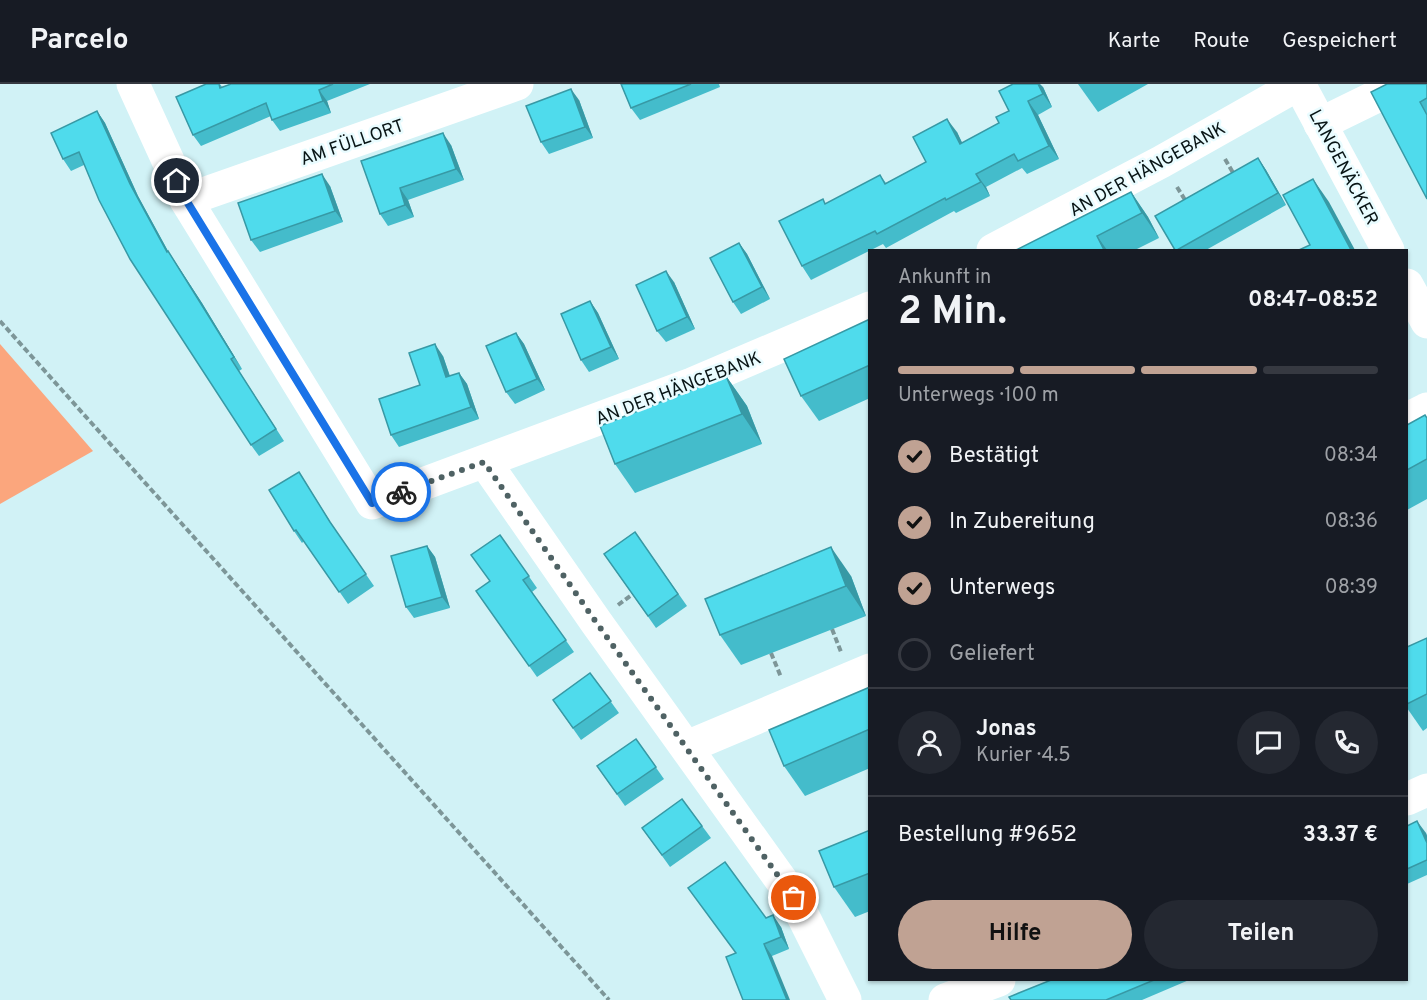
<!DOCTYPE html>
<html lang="de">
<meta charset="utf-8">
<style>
:root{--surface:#171b24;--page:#242831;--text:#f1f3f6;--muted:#9ea1a6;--line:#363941;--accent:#c0a293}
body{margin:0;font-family:Overpass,sans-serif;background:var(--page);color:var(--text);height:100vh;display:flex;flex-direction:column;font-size:22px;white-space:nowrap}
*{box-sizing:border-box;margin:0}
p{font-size:20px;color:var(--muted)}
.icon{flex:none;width:33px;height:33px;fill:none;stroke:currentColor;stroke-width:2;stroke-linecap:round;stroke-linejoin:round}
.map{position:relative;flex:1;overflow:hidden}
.sheet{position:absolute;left:868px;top:165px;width:540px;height:732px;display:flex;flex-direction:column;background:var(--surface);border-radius:0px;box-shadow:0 2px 4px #0004}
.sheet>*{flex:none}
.pin{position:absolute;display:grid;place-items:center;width:51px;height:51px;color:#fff;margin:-26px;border:3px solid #fff;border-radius:50%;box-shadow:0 2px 6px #0007}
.courier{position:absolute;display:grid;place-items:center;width:60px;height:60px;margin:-30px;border:4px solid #1a73e8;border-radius:50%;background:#fff;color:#222;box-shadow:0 2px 8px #0007}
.headline em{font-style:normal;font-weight:700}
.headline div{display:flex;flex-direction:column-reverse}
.headline{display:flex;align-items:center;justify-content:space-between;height:102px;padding:0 30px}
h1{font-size:39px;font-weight:700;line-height:45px}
.bar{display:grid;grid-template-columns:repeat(4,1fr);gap:9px 6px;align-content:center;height:72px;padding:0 30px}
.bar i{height:8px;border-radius:4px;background:var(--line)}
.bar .selected{background:var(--accent)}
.bar p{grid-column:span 4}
.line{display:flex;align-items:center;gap:15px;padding:0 30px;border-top:2px solid var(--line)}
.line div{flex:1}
.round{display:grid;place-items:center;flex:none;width:63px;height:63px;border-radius:32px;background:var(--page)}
ol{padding:0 30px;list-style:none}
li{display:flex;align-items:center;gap:18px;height:66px}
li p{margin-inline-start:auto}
li .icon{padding:6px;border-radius:50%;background:var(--accent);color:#111;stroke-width:4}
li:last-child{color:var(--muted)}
li i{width:33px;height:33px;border:3px solid var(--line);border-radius:50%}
.primary-button{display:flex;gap:12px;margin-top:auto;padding:12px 30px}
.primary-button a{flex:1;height:69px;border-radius:36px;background:var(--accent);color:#111;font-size:24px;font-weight:700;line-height:69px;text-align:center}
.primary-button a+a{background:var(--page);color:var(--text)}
header{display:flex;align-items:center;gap:36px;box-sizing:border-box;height:84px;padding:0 30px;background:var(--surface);border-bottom:2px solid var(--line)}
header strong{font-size:28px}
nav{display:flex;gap:33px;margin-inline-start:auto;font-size:21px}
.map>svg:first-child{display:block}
.green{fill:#fba67d}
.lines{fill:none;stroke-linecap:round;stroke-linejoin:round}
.path{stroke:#7d9698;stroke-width:4;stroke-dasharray:6 3;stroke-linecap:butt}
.minor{stroke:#fff;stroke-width:33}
.wall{fill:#44bccb}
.shaded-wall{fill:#3799a5}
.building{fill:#4fdbec;stroke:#3799a5;stroke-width:1.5}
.done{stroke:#4f6264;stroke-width:6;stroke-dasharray:0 10.8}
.route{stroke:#1a73e8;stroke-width:8}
.labels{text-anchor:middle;stroke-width:5;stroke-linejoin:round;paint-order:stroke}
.street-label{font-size:18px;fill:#091516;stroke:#e9fcff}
</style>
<header>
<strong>Parcelo</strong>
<nav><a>Karte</a><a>Route</a><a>Gespeichert</a></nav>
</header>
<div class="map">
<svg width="1427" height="916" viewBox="0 0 1427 916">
<rect width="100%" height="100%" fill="#d1f2f6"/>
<polygon class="green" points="0,260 93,367 0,420"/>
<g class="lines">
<g class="path">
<polyline points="1225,75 1235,92"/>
<polyline points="1177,103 1187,119"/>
<polyline points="0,237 609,916"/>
<polyline points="618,521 633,510"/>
<polyline points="832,545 841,568"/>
<polyline points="771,569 781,593"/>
</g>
<g class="minor">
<polyline points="133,0 186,116 372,419 692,300 870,224"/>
<polyline points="1299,0 1388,166"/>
<polyline points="1320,40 1402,0"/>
<polyline points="186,116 517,0"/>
<polyline points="993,166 1161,78 1299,0"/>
<polyline points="1407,201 1427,238"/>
<polyline points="1407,335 1427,325"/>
<polyline points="485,378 596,538 794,814 845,916"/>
<polyline points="687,663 870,586"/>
<polyline points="1407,715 1427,706"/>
<polyline points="945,916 999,896"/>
</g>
</g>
<g class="wall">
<polygon points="206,0 220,0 222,3 231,0 370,0 327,17 331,29 280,47 272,36 271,32 201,62 193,51"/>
<polygon points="621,0 719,0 720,3 640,36 631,24"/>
<polygon points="1078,0 1148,0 1098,28"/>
<polygon points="1387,0 1427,0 1427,115"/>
<polygon points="1043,3 1052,23 1038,31 1059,75 1027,90 1022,84 986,103 990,112 956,129 954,127 886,164 883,160 811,196 802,182 880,91 886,99 926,78 957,48 962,59 999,39 1009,27"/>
<polygon points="579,16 593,54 549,70 541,58"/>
<polygon points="97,27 105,39 138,112 168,167 202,219 242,285 239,287 284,357 259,372 251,361 84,81 71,87 63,75"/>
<polygon points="451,61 464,96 408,116 414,133 388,142 380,130 361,77"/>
<polygon points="1258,74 1266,86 1286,121 1206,166 1175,166"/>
<polygon points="330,102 343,138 260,168 251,156"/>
<polygon points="1131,108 1148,133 1159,154 1135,166 1016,166"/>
<polygon points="739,159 747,170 770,215 741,230 733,218"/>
<polygon points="674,198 695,245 666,258 657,247"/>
<polygon points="590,217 598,229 619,275 589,288 581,276"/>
<polygon points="870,235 870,314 819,337 801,312"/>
<polygon points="516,249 524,260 545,306 515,320 506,308"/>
<polygon points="443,272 450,292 459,289 467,300 479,335 399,363 391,351"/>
<polygon points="726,292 747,322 762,360 635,409 615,380"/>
<polygon points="1427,334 1427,415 1407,426 1407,341"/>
<polygon points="299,388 338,450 374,502 348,520 304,457 302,459 294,447"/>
<polygon points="635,448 687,522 656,544 604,470"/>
<polygon points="500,451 537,504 532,508 574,568 537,593 484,518"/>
<polygon points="427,462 435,473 450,524 414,534 406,523"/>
<polygon points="851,492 866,532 741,581 720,551"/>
<polygon points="1427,554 1427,644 1423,647 1407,624 1407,563"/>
<polygon points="590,589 619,629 581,656 553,616"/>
<polygon points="870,603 870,684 805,712 784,682"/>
<polygon points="636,655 664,695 625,722 597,682"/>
<polygon points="682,715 711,754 670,783 642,744"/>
<polygon points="1407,742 1426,749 1427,752 1427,791 1407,800"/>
<polygon points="870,746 870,827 855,833 834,803"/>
<polygon points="766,834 781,843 789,865 772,872 735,870"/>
<polygon points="1051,896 1189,896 1142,916 1011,916"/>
</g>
<g class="shaded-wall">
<polygon points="1038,0 1040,0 1043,3 1052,23 1043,10"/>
<polygon points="571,5 579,16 593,54 585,43"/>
<polygon points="319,6 327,17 331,29 323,17"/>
<polygon points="1028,17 1038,31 1059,75 1049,62"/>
<polygon points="97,27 105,39 138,112 175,180 167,168 130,100"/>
<polygon points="947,35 957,48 969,73 960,60"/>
<polygon points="443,49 451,61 464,96 456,85"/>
<polygon points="1258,74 1266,86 1286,121 1278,109"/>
<polygon points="322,90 330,102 343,138 335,127"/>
<polygon points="976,90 986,103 990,112 981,98"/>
<polygon points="1313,95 1329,118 1355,166 1351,166"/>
<polygon points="400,104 408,116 414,133 405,121"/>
<polygon points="1131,108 1148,133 1159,154 1142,129"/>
<polygon points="1097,152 1107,166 1104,166"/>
<polygon points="739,159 747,170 770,215 762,203"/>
<polygon points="168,167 202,219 242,285 234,273"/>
<polygon points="666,187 674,198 695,245 687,233"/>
<polygon points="590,217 598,229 619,275 611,263"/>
<polygon points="516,249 524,260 545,306 537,295"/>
<polygon points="435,260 443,272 454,305 446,293"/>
<polygon points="459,289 467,300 479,335 471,323"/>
<polygon points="726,292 747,322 762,360 742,330"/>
<polygon points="427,462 435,473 450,524 442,513"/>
<polygon points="831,463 851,492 866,532 846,502"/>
<polygon points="1417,737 1426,749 1427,752 1427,759"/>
<polygon points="773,831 781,843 789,865 781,853"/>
<polygon points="764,860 772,872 790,916 787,916"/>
</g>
<g class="building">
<polygon points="206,0 219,0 220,4 231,0 333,0 319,6 323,17 272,36 266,19 193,51 176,13"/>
<polygon points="621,0 691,0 631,24"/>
<polygon points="1013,0 1038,0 1043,10 1028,17 1049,62 1018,77 1014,70 976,90 981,98 946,116 945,114 877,150 875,147 802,182 779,137 823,115 825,120 880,91 885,100 926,78 913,53 947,35 960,60 999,39 996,33 1009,27 999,7"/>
<polygon points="1387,0 1427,0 1427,14 1420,18 1427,31 1427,115 1371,8"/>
<polygon points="571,5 585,43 541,58 526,22"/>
<polygon points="97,27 130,100 167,168 168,167 193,207 234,273 231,275 276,345 251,361 130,175 99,116 79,68 63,75 51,49"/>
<polygon points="443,49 456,85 400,104 405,121 380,130 361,77"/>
<polygon points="1258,74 1278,109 1177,166 1175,166 1155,132"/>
<polygon points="322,90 335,127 251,156 238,119"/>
<polygon points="1313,95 1351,166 1299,166 1310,161 1283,111"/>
<polygon points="1131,108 1142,129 1097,152 1104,166 1016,166"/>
<polygon points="739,159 762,203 733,218 710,174"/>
<polygon points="666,187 687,233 657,247 636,201"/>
<polygon points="590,217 611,263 581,276 561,230"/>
<polygon points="870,235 870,281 801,312 784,275"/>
<polygon points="516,249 537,295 506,308 486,262"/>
<polygon points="435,260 446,293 459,289 471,323 391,351 379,315 420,301 409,269"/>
<polygon points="726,292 742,330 615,380 600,342"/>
<polygon points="1425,331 1427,334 1427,375 1407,386 1407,341"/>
<polygon points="299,388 330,438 366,490 339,508 296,446 294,447 269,406"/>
<polygon points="635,448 678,510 648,532 604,470"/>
<polygon points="500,451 529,492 523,496 566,556 529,582 476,507 490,497 471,471"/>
<polygon points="427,462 442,513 406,523 391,472"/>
<polygon points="831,463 846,502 720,551 705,515"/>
<polygon points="1427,554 1427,610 1407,620 1407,563"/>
<polygon points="590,589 611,617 573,644 553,616"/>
<polygon points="870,603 870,645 784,682 769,646"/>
<polygon points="636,655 656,683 617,710 597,682"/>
<polygon points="682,715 702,742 662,771 642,744"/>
<polygon points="1417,737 1427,759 1427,776 1407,785 1407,742"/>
<polygon points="870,746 870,789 834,803 819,767"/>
<polygon points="725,778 766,834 773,831 781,853 764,860 787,916 743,916 726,873 736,869 688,804"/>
<polygon points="1051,896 1154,896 1106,916 1011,916 1009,913"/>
</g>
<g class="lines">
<polyline class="done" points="401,408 484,378 596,538 794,814"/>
<polyline class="route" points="177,97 186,116 372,419 401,408"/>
</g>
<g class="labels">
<g class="street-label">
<text transform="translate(352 58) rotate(-19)" y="6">AM FÜLLORT</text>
<text transform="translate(1344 83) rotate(62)" y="6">LANGENÄCKER</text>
<text transform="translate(1147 85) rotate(-29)" y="6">AN DER HÄNGEBANK</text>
<text transform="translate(678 304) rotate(-21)" y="6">AN DER HÄNGEBANK</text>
</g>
</g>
</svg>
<div class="pin" style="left:794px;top:814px;background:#ea580c"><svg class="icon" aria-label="bag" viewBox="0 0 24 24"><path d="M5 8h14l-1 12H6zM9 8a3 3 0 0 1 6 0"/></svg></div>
<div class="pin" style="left:177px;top:97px;background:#1f2937"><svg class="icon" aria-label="home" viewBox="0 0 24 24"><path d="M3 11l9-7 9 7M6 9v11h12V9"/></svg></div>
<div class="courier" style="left:401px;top:408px"><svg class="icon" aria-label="bike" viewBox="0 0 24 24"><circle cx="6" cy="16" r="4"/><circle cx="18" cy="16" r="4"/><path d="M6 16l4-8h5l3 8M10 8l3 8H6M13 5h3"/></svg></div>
<section class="sheet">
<div class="headline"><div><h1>2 Min.</h1><p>Ankunft in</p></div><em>08:47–08:52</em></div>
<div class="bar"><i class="selected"></i><i class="selected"></i><i class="selected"></i><i></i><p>Unterwegs · 100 m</p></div>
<ol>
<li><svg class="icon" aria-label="check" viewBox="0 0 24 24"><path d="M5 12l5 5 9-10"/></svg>Bestätigt<p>08:34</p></li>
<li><svg class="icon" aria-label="check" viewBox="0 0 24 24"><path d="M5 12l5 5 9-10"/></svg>In Zubereitung<p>08:36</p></li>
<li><svg class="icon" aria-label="check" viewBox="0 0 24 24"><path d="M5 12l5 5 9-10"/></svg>Unterwegs<p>08:39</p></li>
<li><i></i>Geliefert</li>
</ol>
<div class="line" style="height:108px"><a class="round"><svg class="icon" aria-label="person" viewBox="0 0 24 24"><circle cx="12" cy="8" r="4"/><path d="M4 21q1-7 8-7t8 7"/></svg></a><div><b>Jonas</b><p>Kurier · 4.5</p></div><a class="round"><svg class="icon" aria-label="chat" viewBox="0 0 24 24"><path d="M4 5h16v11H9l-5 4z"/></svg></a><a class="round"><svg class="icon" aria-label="phone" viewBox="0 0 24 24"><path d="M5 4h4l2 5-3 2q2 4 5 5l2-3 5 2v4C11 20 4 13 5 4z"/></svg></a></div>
<div class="line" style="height:78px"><div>Bestellung #9652</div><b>33.37 €</b></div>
<div class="primary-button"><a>Hilfe</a><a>Teilen</a></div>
</section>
</div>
